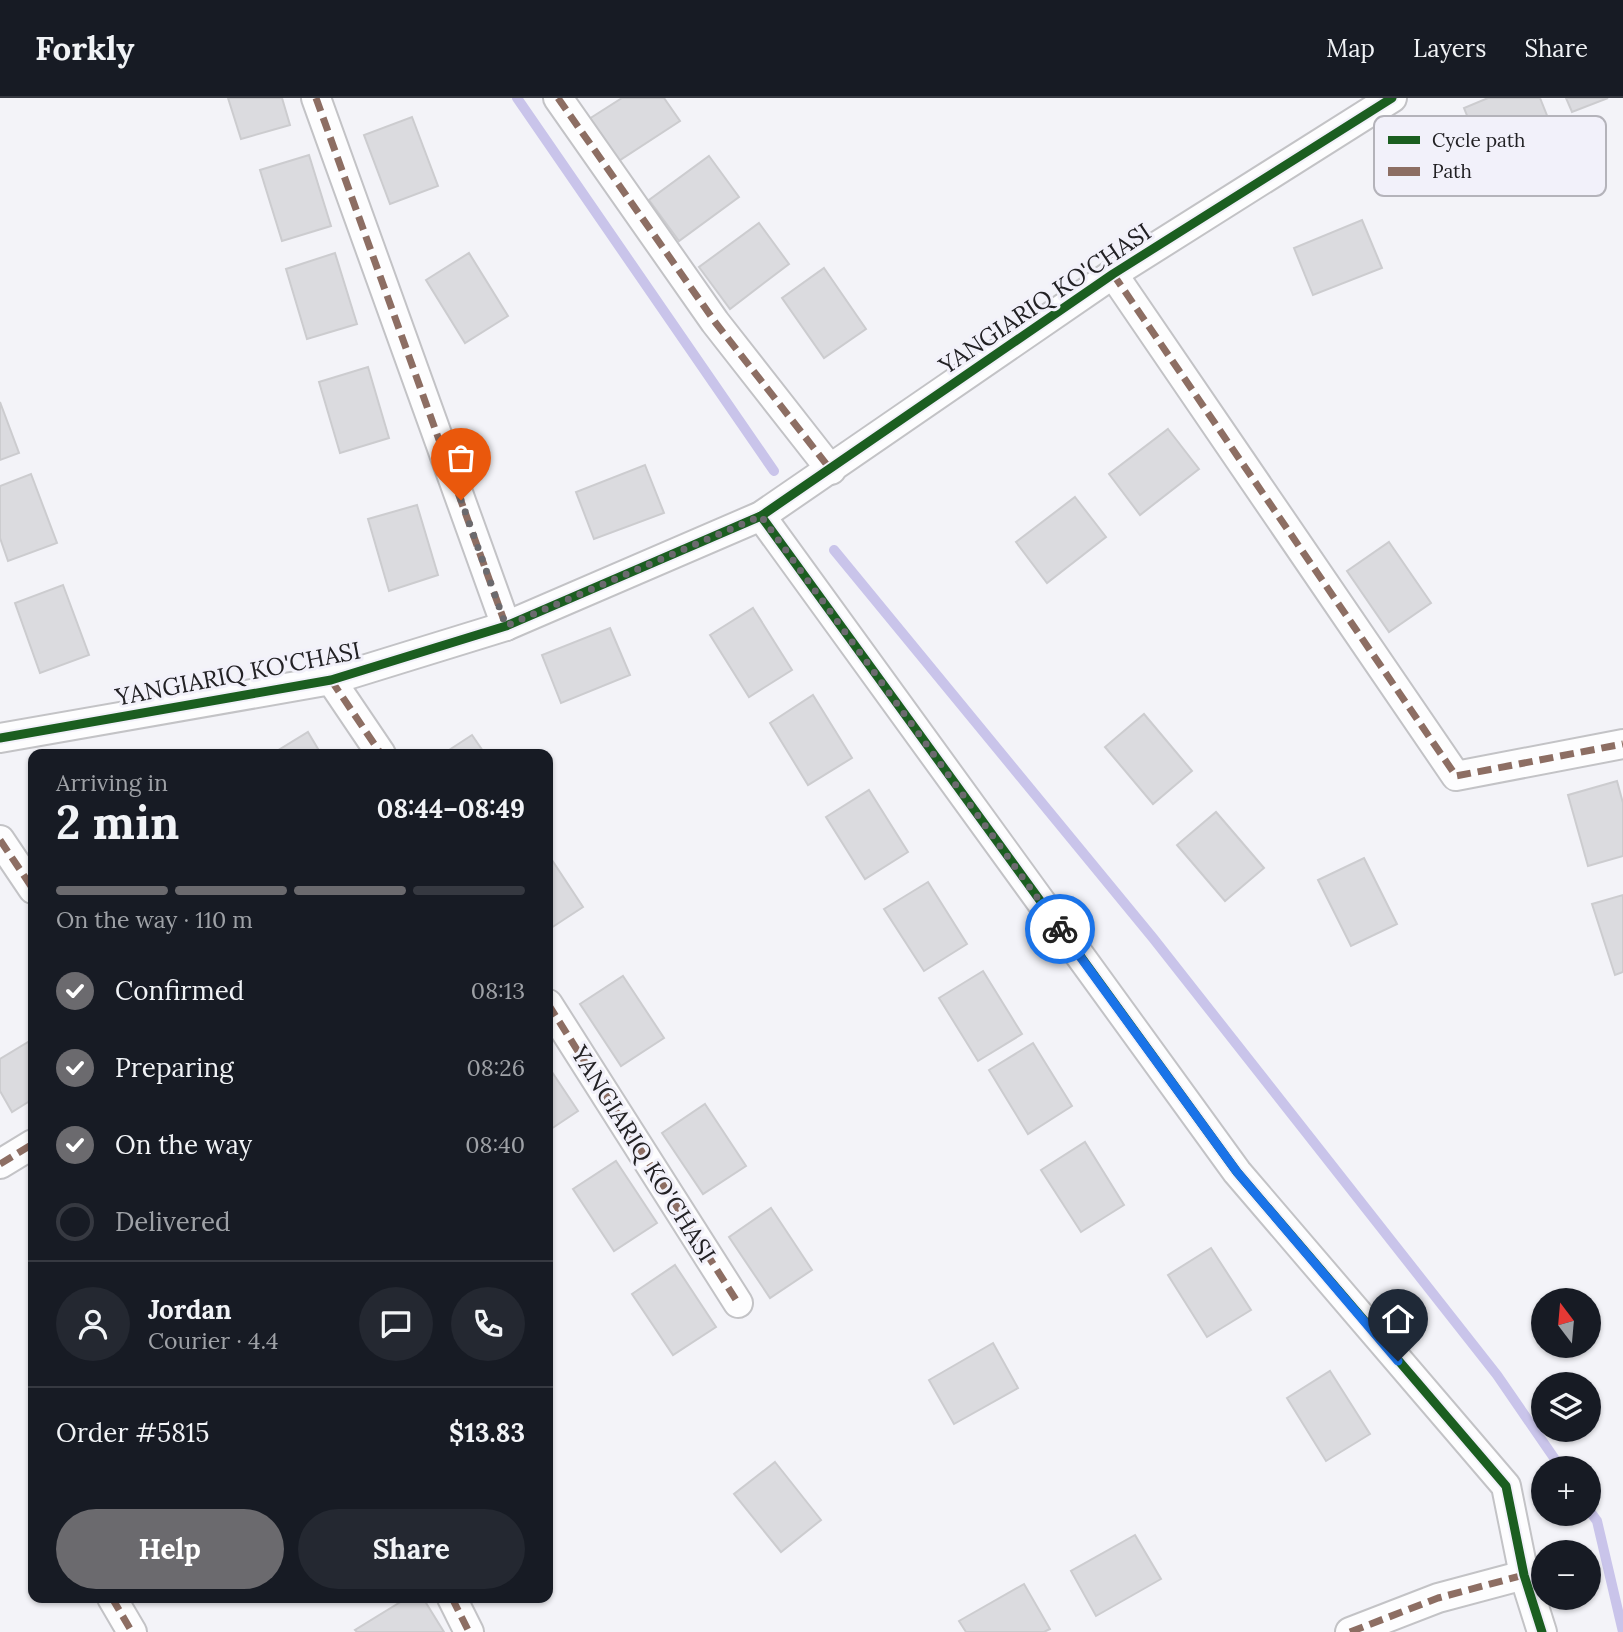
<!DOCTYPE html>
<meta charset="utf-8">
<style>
:root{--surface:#171b24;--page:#242831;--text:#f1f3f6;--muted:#9ea1a6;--line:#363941;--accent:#6b6a6e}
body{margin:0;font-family:Lora,serif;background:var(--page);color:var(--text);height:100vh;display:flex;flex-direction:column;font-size:26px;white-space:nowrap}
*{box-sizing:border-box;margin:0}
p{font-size:23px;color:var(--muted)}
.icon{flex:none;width:38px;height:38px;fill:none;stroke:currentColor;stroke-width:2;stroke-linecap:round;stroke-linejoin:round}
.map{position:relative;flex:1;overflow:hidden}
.panel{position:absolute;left:28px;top:651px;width:525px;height:854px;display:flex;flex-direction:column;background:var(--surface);border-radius:14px;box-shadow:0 2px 5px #0004}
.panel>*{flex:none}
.needle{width:46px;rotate:344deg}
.controls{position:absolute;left:1531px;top:1190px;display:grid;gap:14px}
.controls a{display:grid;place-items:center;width:70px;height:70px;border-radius:50%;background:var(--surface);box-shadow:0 2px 5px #0004;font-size:35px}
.pin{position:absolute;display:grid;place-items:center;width:60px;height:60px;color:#fff;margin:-72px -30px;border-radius:50% 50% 50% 0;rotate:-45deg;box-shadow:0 0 7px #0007}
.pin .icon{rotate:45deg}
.courier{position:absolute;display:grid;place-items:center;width:70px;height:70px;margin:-35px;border:5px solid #1a73e8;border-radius:50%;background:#fff;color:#222;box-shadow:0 2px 9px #0007}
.overview em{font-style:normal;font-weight:700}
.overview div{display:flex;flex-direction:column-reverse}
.overview{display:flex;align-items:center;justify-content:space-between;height:119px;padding:0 28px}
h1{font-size:46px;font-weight:700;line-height:52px}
.bar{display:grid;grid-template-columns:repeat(4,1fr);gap:10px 7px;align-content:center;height:84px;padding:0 28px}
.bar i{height:9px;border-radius:5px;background:var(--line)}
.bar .current{background:var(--accent)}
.bar p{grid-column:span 4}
.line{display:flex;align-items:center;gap:18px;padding:0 28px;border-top:2px solid var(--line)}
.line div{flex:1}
.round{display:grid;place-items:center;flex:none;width:74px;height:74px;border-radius:37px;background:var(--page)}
ol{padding:0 28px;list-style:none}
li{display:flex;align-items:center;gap:21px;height:77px}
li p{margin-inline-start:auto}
li .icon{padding:7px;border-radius:50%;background:var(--accent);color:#fff;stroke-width:4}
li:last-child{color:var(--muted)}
li i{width:38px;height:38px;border:4px solid var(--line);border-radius:50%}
.button{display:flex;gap:14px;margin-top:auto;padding:14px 28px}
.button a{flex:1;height:80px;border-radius:42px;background:var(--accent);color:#fff;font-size:28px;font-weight:700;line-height:80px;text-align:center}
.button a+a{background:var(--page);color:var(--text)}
header{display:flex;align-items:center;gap:42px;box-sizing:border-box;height:98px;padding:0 35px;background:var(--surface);border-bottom:2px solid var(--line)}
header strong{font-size:33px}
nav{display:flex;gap:38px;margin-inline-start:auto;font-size:24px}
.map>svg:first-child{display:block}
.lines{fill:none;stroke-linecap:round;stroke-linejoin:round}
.stream{stroke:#c9c4ea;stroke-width:10}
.building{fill:#dbdbdf;stroke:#cccccf;stroke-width:2}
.minor-casing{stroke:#c3c3c6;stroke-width:32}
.minor{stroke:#fdfdfe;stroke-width:28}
.quiet{stroke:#8d6e63;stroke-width:7;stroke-dasharray:14 7;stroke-linecap:butt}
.cycleway-casing{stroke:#f2f1fa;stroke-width:13}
.cycleway{stroke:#1b5e20;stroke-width:9}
.done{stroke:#6b6a6e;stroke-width:7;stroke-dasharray:0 12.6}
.route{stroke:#1a73e8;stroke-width:9}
.labels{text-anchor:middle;stroke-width:6;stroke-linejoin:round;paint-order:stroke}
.street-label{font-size:24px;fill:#222124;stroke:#f2f1fa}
.key{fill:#f2f1fa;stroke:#b4b3ba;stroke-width:2}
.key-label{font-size:19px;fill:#222124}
</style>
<header>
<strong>Forkly</strong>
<nav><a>Map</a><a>Layers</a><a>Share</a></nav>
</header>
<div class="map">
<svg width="1623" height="1534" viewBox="0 0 1623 1534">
<rect width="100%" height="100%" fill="#f3f3f8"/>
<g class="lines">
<g class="stream">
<polyline points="517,0 774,373"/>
<polyline points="834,452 1153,840 1497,1277 1561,1370"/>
<polyline points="1589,1412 1597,1423 1623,1534"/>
</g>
</g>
<g class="building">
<polygon points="228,0 282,0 290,27 241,41"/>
<polygon points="622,0 664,0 680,23 617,64 589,21"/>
<polygon points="1488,0 1540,0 1552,30 1483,57 1464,10"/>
<polygon points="1566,0 1608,0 1572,14"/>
<polygon points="412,19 438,88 390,106 364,37"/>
<polygon points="309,57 331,128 282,143 260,72"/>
<polygon points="709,58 739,99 679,143 649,102"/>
<polygon points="1362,122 1382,170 1313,197 1294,150"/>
<polygon points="759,125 789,166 730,211 699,169"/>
<polygon points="335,155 357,226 307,241 286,171"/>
<polygon points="469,155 508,218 465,245 426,182"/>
<polygon points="824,170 866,231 824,260 782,200"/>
<polygon points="368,269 389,340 340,355 319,284"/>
<polygon points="0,304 19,355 0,362"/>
<polygon points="1168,331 1199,371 1140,417 1109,376"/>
<polygon points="645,367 664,415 594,441 576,394"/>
<polygon points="31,376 57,445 8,463 0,440 0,388"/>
<polygon points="1075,399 1106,439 1047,485 1016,444"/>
<polygon points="417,407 438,477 389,493 368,421"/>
<polygon points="1389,444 1431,505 1389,534 1347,473"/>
<polygon points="63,487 89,557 40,575 15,505"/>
<polygon points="753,510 792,572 749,599 710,537"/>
<polygon points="610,530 630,577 561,605 542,557"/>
<polygon points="813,597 852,660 808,687 770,625"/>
<polygon points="1144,616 1192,673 1153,706 1105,649"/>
<polygon points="308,634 321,656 272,656"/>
<polygon points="472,637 485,656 443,656"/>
<polygon points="1617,683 1623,705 1623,758 1588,768 1568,697"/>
<polygon points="869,692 908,754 865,781 826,719"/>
<polygon points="1216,714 1264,770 1225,803 1177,747"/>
<polygon points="548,756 583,809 548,832"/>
<polygon points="1364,760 1397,826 1351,848 1318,782"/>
<polygon points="928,784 967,846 924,873 884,811"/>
<polygon points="1623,797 1623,874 1615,877 1592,806"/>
<polygon points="983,873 1022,936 978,963 939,900"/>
<polygon points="623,878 664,940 621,968 580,906"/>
<polygon points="33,941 33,1001 12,1014 0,993 0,961"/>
<polygon points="1033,945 1072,1008 1028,1036 989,972"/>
<polygon points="548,968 578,1013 548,1033"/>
<polygon points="705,1006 746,1068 703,1096 662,1035"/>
<polygon points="1085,1044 1124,1107 1081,1134 1041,1072"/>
<polygon points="616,1063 657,1125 614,1153 573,1091"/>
<polygon points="771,1110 812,1172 770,1200 729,1139"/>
<polygon points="1211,1150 1251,1212 1207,1239 1168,1177"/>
<polygon points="675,1167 716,1229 673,1257 632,1196"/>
<polygon points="993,1245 1018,1290 954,1326 929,1282"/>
<polygon points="1330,1273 1370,1336 1326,1363 1287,1300"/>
<polygon points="775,1364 821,1422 781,1454 734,1396"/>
<polygon points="1135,1437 1161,1481 1096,1518 1071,1473"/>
<polygon points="1024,1486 1050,1531 1044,1534 966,1534 959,1523"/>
<polygon points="407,1500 423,1500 444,1534 357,1534 355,1532"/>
</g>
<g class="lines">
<g class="minor-casing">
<g id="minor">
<polyline points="316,0 506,528"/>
<polyline points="558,0 715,224 831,372"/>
<polyline points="1113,176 1456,678 1623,646"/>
<polyline points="761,418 1237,1074 1506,1388 1524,1477 1542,1534"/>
<polyline points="331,582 381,656"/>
<polyline points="0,640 331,582 506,528 761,418 1113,176 1392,0"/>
<polyline points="0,742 33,791"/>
<polyline points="548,906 738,1205"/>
<polyline points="0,1066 33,1046"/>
<polyline points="112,1500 132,1534"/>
<polyline points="452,1500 469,1534"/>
<polyline points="1350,1534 1438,1500 1524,1477"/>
</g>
</g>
<use href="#minor" class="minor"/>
<g class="quiet">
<polyline points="316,0 506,528"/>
<polyline points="558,0 715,224 831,372"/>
<polyline points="1113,176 1456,678 1623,646"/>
<polyline points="331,582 381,656"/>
<polyline points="0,742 33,791"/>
<polyline points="548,906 738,1205"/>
<polyline points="0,1066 33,1046"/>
<polyline points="112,1500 132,1534"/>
<polyline points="452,1500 469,1534"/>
<polyline points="1350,1534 1438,1500 1524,1477"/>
</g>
<g class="cycleway-casing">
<g id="cycleway">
<polyline points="761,418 1237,1074 1506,1388 1524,1477 1542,1534"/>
<polyline points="0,640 331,582 506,528 761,418 1113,176 1392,0"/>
</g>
</g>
<use href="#cycleway" class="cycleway"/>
</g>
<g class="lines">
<polyline class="done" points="461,402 506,528 761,418 1060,831"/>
<polyline class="route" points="1060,831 1237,1074 1398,1263"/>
</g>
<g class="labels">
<g class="street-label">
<text transform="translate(1045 201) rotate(-34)" y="8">YANGIARIQ KO'CHASI</text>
<text transform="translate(238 576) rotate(-11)" y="8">YANGIARIQ KO'CHASI</text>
<text transform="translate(643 1056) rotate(58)" y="8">YANGIARIQ KO'CHASI</text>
</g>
</g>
<rect x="1374" y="18" width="232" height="80" rx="10" class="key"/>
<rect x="1388" y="38" width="32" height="8" fill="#1b5e20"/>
<rect x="1388" y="69" width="32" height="9" fill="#8d6e63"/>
<g class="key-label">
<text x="1432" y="49">Cycle path</text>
<text x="1432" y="80">Path</text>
</g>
</svg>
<div class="controls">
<a><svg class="needle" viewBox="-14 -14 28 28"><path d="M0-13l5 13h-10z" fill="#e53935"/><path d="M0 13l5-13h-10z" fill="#9ea1a6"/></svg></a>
<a><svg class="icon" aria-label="layers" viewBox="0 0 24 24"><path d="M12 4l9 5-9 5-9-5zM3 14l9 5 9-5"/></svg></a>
<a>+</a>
<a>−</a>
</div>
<div class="pin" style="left:461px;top:402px;background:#ea580c"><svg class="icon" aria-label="bag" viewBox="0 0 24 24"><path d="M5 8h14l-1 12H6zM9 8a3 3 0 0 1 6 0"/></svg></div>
<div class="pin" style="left:1398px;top:1263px;background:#1f2937"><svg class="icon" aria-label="home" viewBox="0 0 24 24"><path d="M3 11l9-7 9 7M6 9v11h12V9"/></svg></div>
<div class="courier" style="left:1060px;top:831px"><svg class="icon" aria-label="bike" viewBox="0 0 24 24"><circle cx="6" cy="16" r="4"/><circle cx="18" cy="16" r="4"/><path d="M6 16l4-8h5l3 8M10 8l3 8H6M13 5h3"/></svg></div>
<section class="panel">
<div class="overview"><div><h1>2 min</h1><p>Arriving in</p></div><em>08:44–08:49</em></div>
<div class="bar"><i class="current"></i><i class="current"></i><i class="current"></i><i></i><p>On the way · 110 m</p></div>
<ol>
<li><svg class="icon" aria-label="check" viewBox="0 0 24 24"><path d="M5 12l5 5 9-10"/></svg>Confirmed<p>08:13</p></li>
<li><svg class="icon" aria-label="check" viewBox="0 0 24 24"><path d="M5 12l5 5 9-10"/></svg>Preparing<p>08:26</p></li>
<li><svg class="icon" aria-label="check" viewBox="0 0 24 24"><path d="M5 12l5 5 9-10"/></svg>On the way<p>08:40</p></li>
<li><i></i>Delivered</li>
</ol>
<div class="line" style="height:126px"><a class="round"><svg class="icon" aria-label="person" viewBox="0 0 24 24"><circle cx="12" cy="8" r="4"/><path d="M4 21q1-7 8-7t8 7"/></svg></a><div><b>Jordan</b><p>Courier · 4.4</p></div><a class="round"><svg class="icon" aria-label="chat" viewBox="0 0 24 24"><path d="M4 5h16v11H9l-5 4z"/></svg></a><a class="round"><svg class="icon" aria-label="phone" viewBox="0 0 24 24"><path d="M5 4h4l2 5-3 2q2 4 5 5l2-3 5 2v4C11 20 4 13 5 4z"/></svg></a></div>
<div class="line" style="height:91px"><div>Order #5815</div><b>$13.83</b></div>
<div class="button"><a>Help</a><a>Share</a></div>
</section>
</div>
